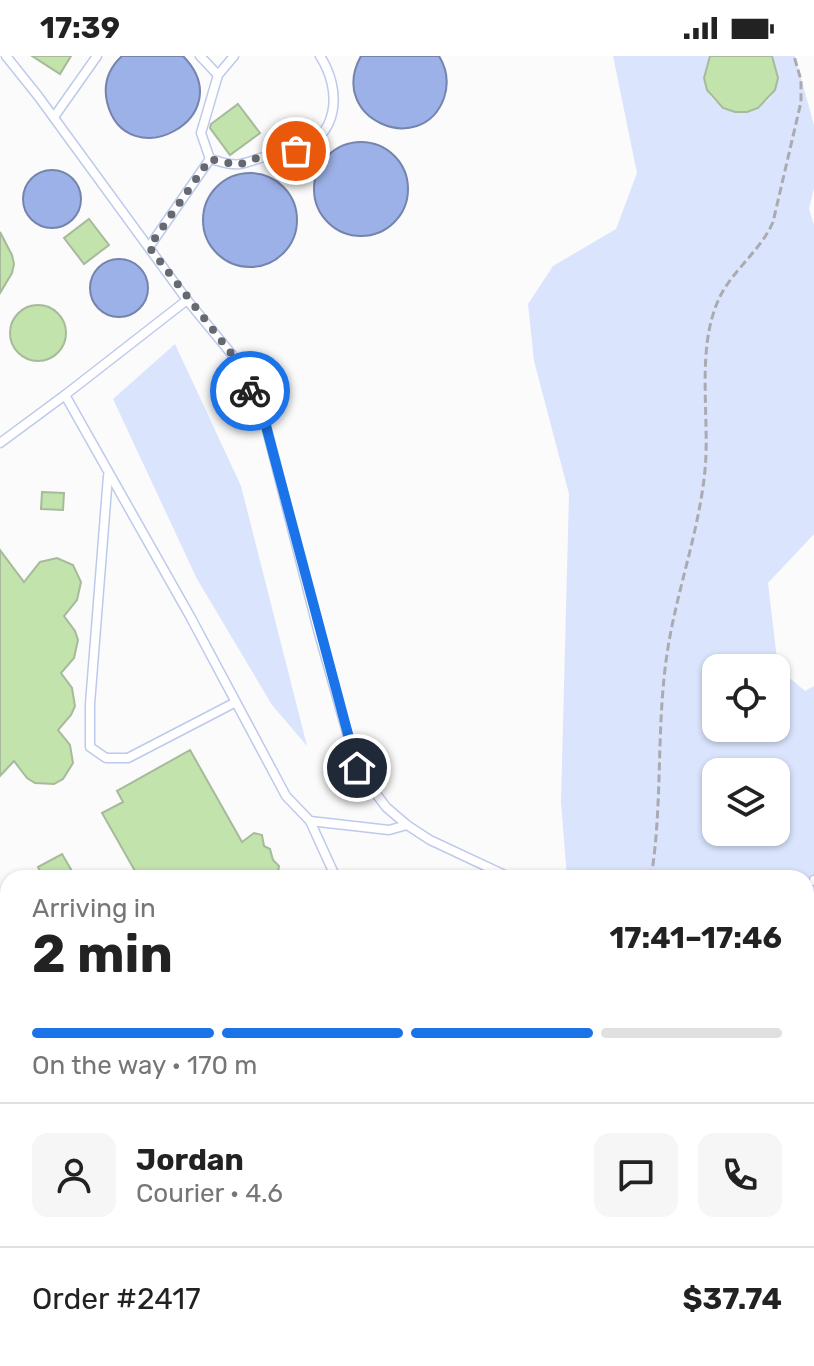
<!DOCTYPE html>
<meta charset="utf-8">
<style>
:root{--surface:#fff;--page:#f6f6f6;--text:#222;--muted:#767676;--line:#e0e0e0;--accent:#1a73e8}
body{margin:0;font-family:Rubik,sans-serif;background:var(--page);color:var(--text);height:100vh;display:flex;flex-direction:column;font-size:30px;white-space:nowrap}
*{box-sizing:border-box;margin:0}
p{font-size:26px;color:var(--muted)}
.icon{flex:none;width:44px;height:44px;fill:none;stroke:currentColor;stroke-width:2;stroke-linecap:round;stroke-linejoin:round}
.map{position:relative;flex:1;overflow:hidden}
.sheet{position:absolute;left:0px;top:814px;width:814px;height:496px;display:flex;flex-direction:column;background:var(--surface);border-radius:24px 24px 0 0;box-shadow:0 2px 6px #0004}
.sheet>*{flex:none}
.tools{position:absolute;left:702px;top:598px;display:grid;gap:16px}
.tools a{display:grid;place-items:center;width:88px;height:88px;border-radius:16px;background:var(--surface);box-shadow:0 2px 6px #0004;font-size:40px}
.pin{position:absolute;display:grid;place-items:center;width:68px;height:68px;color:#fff;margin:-34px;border:4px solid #fff;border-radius:50%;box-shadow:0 2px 8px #0007}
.courier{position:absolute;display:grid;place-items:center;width:80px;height:80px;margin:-40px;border:6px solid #1a73e8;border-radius:50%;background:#fff;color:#222;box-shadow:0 2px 10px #0007}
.headline em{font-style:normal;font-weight:700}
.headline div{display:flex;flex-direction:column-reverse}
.headline{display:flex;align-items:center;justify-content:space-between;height:136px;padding:0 32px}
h1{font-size:52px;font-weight:700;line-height:60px}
.bar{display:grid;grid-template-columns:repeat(4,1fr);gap:12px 8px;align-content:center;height:96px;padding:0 32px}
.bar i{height:10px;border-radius:6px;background:var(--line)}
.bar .active{background:var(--accent)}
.bar p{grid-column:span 4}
.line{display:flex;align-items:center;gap:20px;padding:0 32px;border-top:2px solid var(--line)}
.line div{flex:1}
.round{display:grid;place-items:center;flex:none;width:84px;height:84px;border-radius:16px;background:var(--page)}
.status{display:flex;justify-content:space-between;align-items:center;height:56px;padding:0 40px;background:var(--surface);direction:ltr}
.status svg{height:22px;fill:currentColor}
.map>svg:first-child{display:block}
.green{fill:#dae4fd;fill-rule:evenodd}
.water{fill:#9cb1e7;stroke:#7484ad;stroke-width:2}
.building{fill:#c2e3ac;stroke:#a7ba9b;stroke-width:2}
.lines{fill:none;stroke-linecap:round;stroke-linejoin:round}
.lane-casing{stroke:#bdcaeb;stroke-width:11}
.path{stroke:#aaabb0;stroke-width:3;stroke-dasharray:8 4;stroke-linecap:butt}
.lane{stroke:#fff;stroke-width:8}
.done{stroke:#676971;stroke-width:8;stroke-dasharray:0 14.4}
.route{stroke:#1a73e8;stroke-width:10}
</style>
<div class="status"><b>17:39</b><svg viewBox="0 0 49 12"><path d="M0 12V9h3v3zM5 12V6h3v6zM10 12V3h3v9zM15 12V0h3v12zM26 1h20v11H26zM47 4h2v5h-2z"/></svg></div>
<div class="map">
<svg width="814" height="1310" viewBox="0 0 814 1310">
<rect width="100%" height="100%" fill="#fbfbfb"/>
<g class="green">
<path d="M613 0H710C678 71 803 73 772 0H795L814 69V132L809 153 814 169V478L768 527 778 612 805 635 814 630V954L806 950V822H567L561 746 569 438 534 305 528 248 553 210 616 173 637 117ZM716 612H776V672H716ZM716 716H776V776H716Z"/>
<polygon points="175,288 241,430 307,690 272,649 197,523 113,343"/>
<polygon points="814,1239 814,1310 722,1310 735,1302 806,1302 806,1253"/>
</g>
<g class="water">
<path d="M122 0H183C243 61 126 123 107 46 103 28 109 12 122 0Z"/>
<path d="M361 0H439C447 13 449 27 444 42 422 103 326 63 361 0Z"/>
<circle cx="361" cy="133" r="47"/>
<circle cx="52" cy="143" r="29"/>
<circle cx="250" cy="164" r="47"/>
<circle cx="119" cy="232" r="29"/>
</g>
<g class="building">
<polygon points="32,0 71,0 60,18"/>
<polygon points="710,0 772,0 778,22 775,34 758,52 747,56 735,56 723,52 707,34 704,22"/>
<polygon points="238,48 260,77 230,99 210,72 211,68"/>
<polygon points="89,163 109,189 84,208 64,182"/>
<polygon points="0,176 12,199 14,208 12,217 0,237"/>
<circle cx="38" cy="277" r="28"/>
<polygon points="42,436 64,437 63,454 41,453"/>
<polygon points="0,494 24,526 40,506 57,502 73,509 81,526 77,544 64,560 75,575 78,584 74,602 61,617 72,632 75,650 71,659 58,674 70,689 73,707 63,723 54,728 35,727 27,722 14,705 0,720"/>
<polygon points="190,694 242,786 254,777 262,779 264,790 270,793 273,804 279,810 278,816 271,822 139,822 102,757 123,746 117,735"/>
<polygon points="62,798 76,822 43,822 38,811"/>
</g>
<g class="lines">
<g class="lane-casing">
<g id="lane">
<polyline points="6,0 38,40 187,244 234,301 266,370 318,574 357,712 386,751 407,769 430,784 511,822"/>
<polyline points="200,0 218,19"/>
<polyline points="54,61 97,0"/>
<path d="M210 103C219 105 231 110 240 108 248 107 256 103 264 101 274 99 284 98 294 95 340 82 342 34 320 0"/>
<polyline points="210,103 201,77 218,19 234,0"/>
<polyline points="149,191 210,103"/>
<polyline points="187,244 65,339 191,562 286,740 310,765 389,774 407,769"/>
<polyline points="0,387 65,339"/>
<polyline points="108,420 90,648 90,691 106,702 128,702 234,647"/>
<polyline points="310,765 336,822"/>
<polyline points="814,824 814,825"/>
<polyline points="806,950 814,954"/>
<polyline points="806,1056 814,1052"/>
<polyline points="0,1209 8,1205"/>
<polyline points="267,1302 271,1310"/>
<polyline points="312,1310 326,1302"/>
<polyline points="403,1310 416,1303"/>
</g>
</g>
<path class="path" d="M651 822C663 748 656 672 667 598 676 536 699 477 705 414 710 361 696 295 718 245 730 216 760 196 773 166L801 46V24L794 0"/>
<use href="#lane" class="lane"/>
</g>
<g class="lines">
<polyline class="done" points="250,335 234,301 149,191 210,103 238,109 257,102 296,95"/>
<polyline class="route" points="250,335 266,370 357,712"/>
</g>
</svg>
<div class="tools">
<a><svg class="icon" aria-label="locate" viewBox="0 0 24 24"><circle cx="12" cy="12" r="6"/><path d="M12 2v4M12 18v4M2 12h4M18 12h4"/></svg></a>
<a><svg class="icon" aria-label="layers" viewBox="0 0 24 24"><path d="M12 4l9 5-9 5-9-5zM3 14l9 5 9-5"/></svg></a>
</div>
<div class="pin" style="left:296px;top:95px;background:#ea580c"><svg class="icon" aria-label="bag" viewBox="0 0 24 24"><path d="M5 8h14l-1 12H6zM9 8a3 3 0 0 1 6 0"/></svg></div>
<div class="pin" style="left:357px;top:712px;background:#1f2937"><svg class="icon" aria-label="home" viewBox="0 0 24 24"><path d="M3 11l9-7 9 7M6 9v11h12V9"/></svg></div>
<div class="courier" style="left:250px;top:335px"><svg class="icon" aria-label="bike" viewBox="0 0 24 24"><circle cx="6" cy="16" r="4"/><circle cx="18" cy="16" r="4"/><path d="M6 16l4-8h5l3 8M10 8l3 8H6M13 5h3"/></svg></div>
<section class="sheet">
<div class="headline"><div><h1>2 min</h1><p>Arriving in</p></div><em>17:41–17:46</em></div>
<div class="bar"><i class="active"></i><i class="active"></i><i class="active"></i><i></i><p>On the way · 170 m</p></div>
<div class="line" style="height:144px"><a class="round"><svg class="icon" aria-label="person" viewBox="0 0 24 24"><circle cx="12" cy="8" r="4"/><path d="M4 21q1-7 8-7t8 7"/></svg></a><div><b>Jordan</b><p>Courier · 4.6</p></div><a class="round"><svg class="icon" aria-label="chat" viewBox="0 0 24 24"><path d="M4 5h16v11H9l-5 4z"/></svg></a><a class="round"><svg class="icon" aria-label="phone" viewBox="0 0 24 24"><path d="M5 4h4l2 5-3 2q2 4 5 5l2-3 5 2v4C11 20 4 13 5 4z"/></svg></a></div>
<div class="line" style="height:104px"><div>Order #2417</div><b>$37.74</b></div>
</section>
</div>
